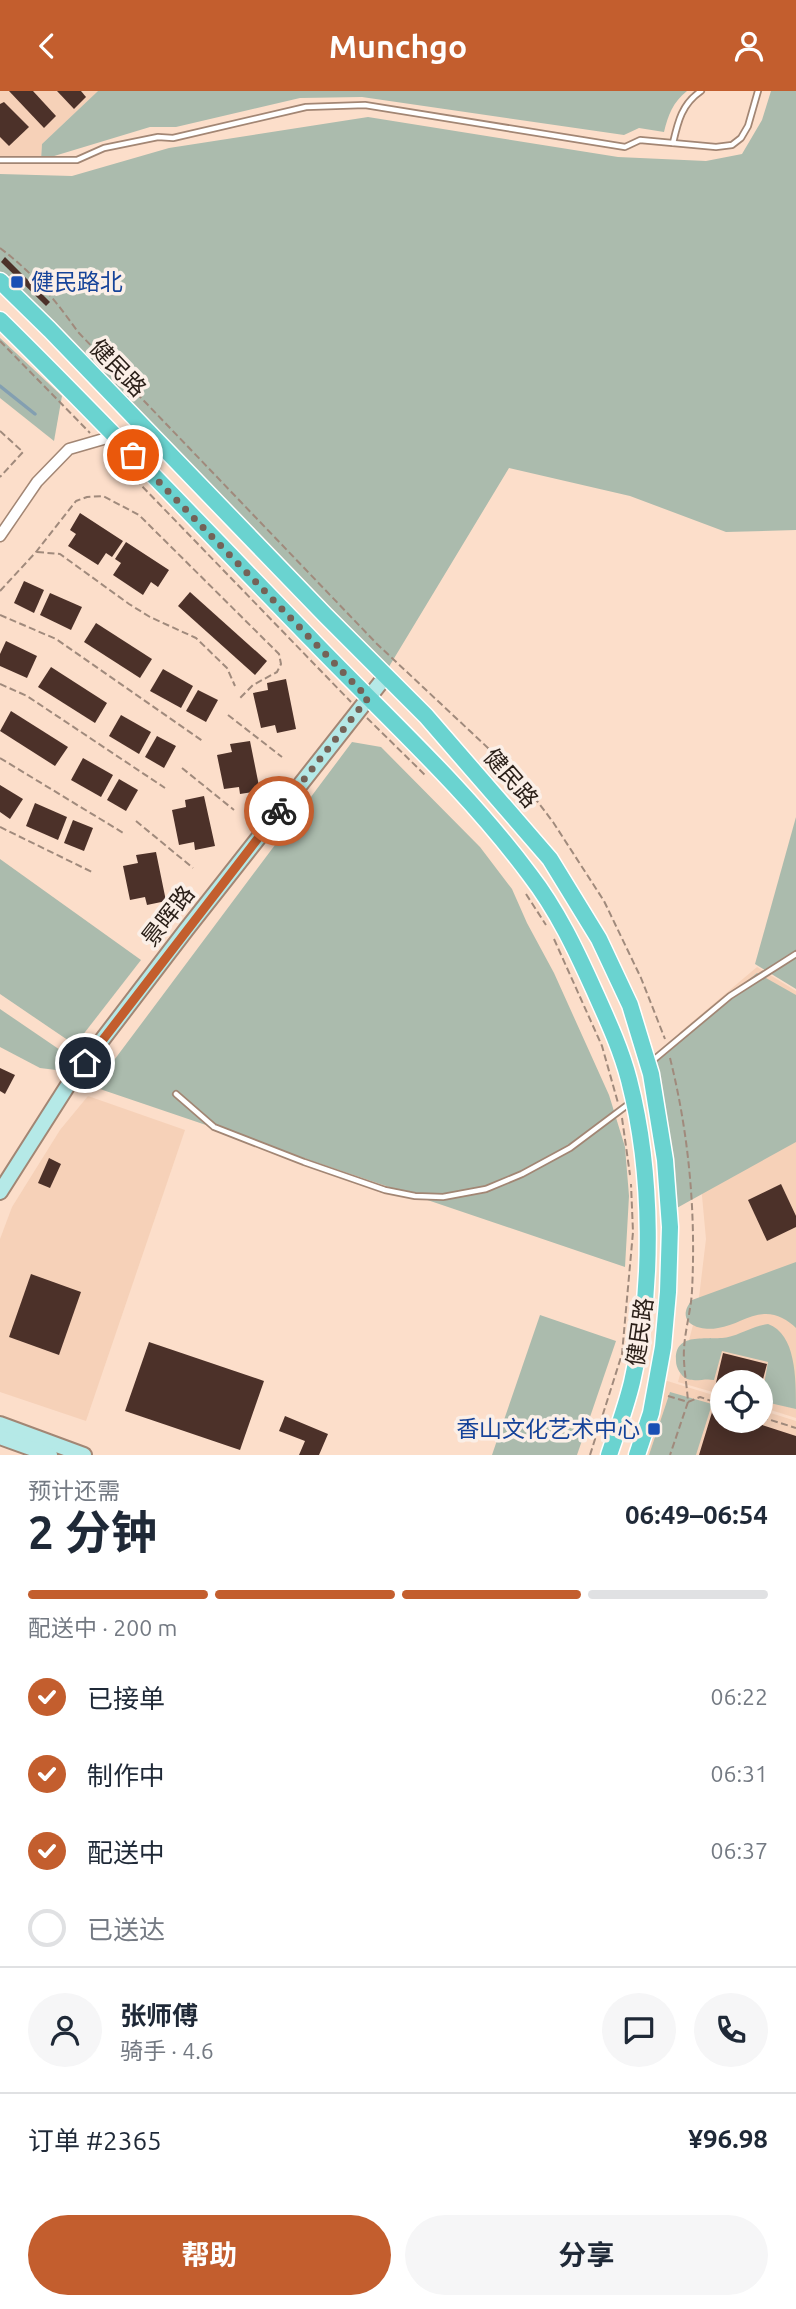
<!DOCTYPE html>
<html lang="zh">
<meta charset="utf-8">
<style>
:root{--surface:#fff;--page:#f6f6f7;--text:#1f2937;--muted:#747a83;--line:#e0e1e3;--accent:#c35e2e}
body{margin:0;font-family:Ubuntu,"Noto Sans SC",sans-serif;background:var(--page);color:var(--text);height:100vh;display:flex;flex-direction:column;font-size:26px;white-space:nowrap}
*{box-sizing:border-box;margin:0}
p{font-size:23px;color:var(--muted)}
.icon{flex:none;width:38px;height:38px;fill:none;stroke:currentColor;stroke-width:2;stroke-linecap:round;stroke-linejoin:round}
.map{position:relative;height:1364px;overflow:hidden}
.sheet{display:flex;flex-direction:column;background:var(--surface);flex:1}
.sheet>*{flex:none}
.controls{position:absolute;left:710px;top:1279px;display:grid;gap:14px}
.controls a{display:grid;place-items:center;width:63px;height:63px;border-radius:50%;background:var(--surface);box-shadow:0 4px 18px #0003;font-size:35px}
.pin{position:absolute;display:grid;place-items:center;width:60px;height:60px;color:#fff;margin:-30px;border:4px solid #fff;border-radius:50%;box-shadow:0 2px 7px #0007}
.courier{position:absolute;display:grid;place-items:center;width:70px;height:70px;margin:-35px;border:5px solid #c35e2e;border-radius:50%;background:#fff;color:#222;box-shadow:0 2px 9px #0007}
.overview em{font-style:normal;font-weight:700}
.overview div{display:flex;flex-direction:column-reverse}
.overview{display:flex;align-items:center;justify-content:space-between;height:119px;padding:0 28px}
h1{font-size:46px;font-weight:700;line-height:52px}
.bar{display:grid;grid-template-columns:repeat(4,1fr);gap:10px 7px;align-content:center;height:84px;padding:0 28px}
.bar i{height:9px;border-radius:5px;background:var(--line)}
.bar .selected{background:var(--accent)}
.bar p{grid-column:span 4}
.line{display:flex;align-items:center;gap:18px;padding:0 28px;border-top:2px solid var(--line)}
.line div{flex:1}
.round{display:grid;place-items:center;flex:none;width:74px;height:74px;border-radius:37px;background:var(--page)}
ol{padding:0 28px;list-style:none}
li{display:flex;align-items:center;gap:21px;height:77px}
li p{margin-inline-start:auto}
li .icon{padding:7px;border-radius:50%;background:var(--accent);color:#fff;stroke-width:4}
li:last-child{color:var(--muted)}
li i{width:38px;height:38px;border:4px solid var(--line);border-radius:50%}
.action{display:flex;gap:14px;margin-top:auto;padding:14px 28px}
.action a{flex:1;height:80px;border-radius:42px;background:var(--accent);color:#fff;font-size:28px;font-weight:700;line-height:80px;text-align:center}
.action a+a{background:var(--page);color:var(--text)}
header{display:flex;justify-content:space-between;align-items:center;height:91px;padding:0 28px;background:var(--accent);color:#fff;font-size:32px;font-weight:700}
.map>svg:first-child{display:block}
.built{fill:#f6d1b8}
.green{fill:#abbbad}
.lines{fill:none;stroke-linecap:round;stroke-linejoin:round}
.stream{stroke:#839fb1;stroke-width:3.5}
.building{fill:#4c3129}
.lane-casing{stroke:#a28674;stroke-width:8}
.street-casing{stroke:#a28674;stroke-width:13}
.secondary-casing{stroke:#a28674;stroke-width:18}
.primary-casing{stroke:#fff;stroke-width:19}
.path{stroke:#a08a7c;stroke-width:2;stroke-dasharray:7 3.5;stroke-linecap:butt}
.lane{stroke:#fff;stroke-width:4.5}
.street{stroke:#fff;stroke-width:10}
.secondary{stroke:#b5e9e7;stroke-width:14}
.primary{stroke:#6ad3d0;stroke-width:16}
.done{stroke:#746257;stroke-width:7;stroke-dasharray:0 12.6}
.route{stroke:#c35e2e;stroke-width:9}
.transit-dot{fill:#1a4fb4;stroke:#fbefe7;stroke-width:2.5}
.labels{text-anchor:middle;stroke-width:7;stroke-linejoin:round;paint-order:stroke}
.transit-label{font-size:23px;fill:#164399;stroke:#fbefe7;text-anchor:start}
.street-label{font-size:23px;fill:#2b2019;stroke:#fbefe7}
</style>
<header><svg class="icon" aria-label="back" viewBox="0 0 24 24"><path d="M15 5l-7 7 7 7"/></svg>Munchgo<svg class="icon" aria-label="person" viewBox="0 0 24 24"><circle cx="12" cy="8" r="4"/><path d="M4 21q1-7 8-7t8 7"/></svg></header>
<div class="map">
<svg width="796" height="1364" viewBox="0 0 796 1364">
<rect width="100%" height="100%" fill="#fcdeca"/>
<g class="built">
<polygon points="0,0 98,0 42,53 41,69 0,69"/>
<polygon points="757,876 796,900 796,1327 761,1316 761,1292 723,1292 723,1304 678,1291 698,1215 706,1148 698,1062 682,983 679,942"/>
<polygon points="88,1005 185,1039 86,1330 0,1301 0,1148 12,1116 60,1039"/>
<polygon points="664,1289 723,1307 723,1330 761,1330 761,1319 796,1330 796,1364 640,1364"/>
</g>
<g class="green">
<path d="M98 0H687C673 11 668 24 664 41L639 37 624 44 362 6 300 7 176 36H150L41 69 42 53Z"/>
<polygon points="771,0 796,0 796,439 726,441 630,405 509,377 387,579 0,183 0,83 72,85 169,57 368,26 618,66 706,70 742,63 762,29"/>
<polygon points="0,247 62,305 54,350 0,307"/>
<polygon points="352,651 381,656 480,756 512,798 527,832 554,882 609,1004 625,1056 629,1105 625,1176 94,996"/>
<polygon points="796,726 796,898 755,873"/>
<polygon points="0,768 141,869 75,954 0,903"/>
<polygon points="757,882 796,904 796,1051 675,1118 652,967"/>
<polygon points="0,918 66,963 56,979 40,977 0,956"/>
<path d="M796 1171V1237C788 1229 777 1223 766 1223 749 1223 735 1235 718 1237 698 1241 674 1231 692 1209Z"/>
<polygon points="540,1224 616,1250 577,1364 492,1364"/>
<path d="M768 1233C796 1243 796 1287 796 1318L761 1310 768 1271 722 1260 714 1289C705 1287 696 1291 687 1288 681 1285 676 1277 676 1270 674 1237 713 1252 732 1245 745 1241 754 1235 768 1233Z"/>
<polygon points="670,1301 712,1313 696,1364 649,1364"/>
</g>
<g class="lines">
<polyline class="stream" points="0,295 35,323"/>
</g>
<g class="building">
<polygon points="9,0 33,0 56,25 44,37"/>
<polygon points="57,0 81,0 86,6 74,18"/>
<polygon points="4,11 29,36 9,55 0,46 0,13"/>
<polygon points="5,166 50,211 46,215 1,171"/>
<polygon points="80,422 123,450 112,466 106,462 98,474 68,455 76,443 70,439"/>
<polygon points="126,451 169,479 158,496 151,491 143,504 113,484 121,472 115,468"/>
<polygon points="24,490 44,499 34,522 14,512"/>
<polygon points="190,501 267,570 255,584 178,515"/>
<polygon points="50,502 82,516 71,539 40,524"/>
<polygon points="96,532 152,568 140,587 84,551"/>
<polygon points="6,550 37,565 27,587 0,575 0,563"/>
<polygon points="51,576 107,612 95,632 38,596"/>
<polygon points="163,578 193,595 181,617 150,600"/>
<polygon points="286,588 296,638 277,642 275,634 261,637 253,602 268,599 267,592"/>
<polygon points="198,599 218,609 206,631 186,620"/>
<polygon points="11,620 68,656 55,675 0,640"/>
<polygon points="121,624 151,641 139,663 109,645"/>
<polygon points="157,645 176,655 164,677 145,666"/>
<polygon points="250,650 260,700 240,703 239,696 224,698 217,664 232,661 230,653"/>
<polygon points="83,667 113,684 101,706 71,689"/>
<polygon points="119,688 138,699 126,720 107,709"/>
<polygon points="0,694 23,708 10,728 0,721"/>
<polygon points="204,705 215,755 195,759 194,751 179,754 172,719 186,716 185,709"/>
<polygon points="35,712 67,726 58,749 26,735"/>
<polygon points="73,729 93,737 84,760 64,752"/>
<polygon points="156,761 166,810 147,814 145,806 130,809 123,775 138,772 136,764"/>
<polygon points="0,977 15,984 5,1003 0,1000"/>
<polygon points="49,1067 61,1073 50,1097 38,1092"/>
<polygon points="781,1093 796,1125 796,1136 767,1150 748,1109"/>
<polygon points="31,1183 81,1201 59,1264 9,1246"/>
<polygon points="149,1251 264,1290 240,1359 125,1320"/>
<polygon points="723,1262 767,1273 762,1292 723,1292 723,1298 715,1296"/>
<polygon points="713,1318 723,1321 723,1330 750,1330 796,1345 796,1364 699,1364"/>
<polygon points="285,1325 328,1343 319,1364 299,1364 305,1350 279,1340"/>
</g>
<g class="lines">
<g class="lane-casing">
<g id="lane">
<path d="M673 52C678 30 682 13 701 0"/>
<polyline points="0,69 77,69 104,57 158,46 173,47 306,16 365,14 625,56 640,49 716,56 732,54 741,47 748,35 758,0"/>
<polyline points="651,971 730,905 796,863"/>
<polyline points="176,1003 214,1036 304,1071 385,1099 415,1105 443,1106 486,1098 522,1083 570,1057 630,1012"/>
</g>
</g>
<g class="street-casing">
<polyline id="street" points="0,445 37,391 69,358 114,345"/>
</g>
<g class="secondary-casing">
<g id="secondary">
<polyline points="0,1101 70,991 186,839 385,586"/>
<polyline points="0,1333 84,1364"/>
<polyline points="0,1346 50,1364"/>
</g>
</g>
<g class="primary-casing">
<g id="primary">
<polyline points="0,190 50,239 325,524 426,625 550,768 599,848 630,914 651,983 665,1069 670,1136 668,1201 663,1256 651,1322 637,1364"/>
<path d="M0 229C107 334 210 444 314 551 388 628 467 699 530 784 557 819 576 859 594 899 607 928 621 958 629 989 653 1082 654 1198 632 1291 626 1316 617 1340 609 1364"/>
</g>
</g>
<g class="path">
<path d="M0 157C34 183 53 206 78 241L377 553 519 686 553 731 604 810 641 887 665 948"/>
<polyline points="0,250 90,342"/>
<polyline points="0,340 23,361 0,386"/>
<polyline points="106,358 351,611"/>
<polyline points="37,461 60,463 129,513 150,526 196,547 227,577 235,595"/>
<polyline points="0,500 36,461 76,410 87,406 103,405 139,424 279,563 281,573 277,581 253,594 238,609"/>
<polyline points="0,524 56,548 204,651"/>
<polyline points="0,593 27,605 165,697"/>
<polyline points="228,624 282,666"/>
<polyline points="367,627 425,684"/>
<polyline points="0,667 125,743"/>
<polyline points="182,677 234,719"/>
<polyline points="136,730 193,777"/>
<polyline points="0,736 92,781"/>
<polyline points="526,803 546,834"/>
<polyline points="554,848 602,955 618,1012"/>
<path d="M670 967C689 1043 696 1122 692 1200 691 1219 685 1239 684 1258 683 1275 687 1294 688 1311L700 1306 723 1314"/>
<polyline points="622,1027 630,1084"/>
<polyline points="668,1305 688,1311 670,1364"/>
<polyline points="761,1326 796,1337"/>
<polyline points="590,1364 622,1263 633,1141 631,1093"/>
</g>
<use href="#lane" class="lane"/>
<use href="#street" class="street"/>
<use href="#secondary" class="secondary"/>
<use href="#primary" class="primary"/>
</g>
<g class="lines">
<polyline class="done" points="133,364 368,607 279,720"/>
<polyline class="route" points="85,972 279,720"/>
</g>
<g class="transit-dot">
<rect x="10" y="184" width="14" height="14" rx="3.5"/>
<rect x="647" y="1331" width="14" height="14" rx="3.5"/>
</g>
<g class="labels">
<g class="transit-label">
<text x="31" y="199">健民路北</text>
<text x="640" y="1346" text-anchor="end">香山文化艺术中心</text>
</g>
<g class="street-label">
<text transform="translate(118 277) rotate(46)" y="8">健民路</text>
<text transform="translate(511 687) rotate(49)" y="8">健民路</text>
<text transform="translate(168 825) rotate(-52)" y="8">景晖路</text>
<text transform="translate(640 1241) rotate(-82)" y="8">健民路</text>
</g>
</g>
</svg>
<div class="controls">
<a><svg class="icon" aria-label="locate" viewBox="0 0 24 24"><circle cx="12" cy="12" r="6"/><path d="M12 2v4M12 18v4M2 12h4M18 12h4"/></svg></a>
</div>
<div class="pin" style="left:133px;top:364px;background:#ea580c"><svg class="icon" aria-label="bag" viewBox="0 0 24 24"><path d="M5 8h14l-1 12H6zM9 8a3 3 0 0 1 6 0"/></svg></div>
<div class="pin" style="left:85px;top:972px;background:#1f2937"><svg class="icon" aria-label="home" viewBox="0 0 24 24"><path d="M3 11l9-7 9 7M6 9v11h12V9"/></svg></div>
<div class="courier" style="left:279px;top:720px"><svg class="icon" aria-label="bike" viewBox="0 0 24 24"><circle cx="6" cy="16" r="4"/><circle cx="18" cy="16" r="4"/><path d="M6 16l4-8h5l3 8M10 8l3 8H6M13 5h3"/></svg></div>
</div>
<section class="sheet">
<div class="overview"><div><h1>2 分钟</h1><p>预计还需</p></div><em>06:49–06:54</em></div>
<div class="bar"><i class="selected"></i><i class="selected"></i><i class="selected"></i><i></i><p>配送中 · 200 m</p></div>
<ol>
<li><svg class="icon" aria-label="check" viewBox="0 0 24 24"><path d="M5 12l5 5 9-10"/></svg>已接单<p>06:22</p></li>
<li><svg class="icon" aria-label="check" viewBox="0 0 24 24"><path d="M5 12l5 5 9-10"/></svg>制作中<p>06:31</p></li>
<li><svg class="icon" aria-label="check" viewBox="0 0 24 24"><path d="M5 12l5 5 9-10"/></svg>配送中<p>06:37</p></li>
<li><i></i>已送达</li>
</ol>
<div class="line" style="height:126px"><a class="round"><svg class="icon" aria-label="person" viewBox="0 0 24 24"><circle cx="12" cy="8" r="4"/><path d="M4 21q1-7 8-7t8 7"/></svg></a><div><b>张师傅</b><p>骑手 · 4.6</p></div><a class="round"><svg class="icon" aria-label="chat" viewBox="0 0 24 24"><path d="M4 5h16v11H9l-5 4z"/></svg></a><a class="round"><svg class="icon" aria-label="phone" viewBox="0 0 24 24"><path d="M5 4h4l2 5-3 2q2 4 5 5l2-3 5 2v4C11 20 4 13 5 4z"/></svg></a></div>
<div class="line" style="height:91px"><div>订单 #2365</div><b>¥96.98</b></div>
<div class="action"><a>帮助</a><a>分享</a></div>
</section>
